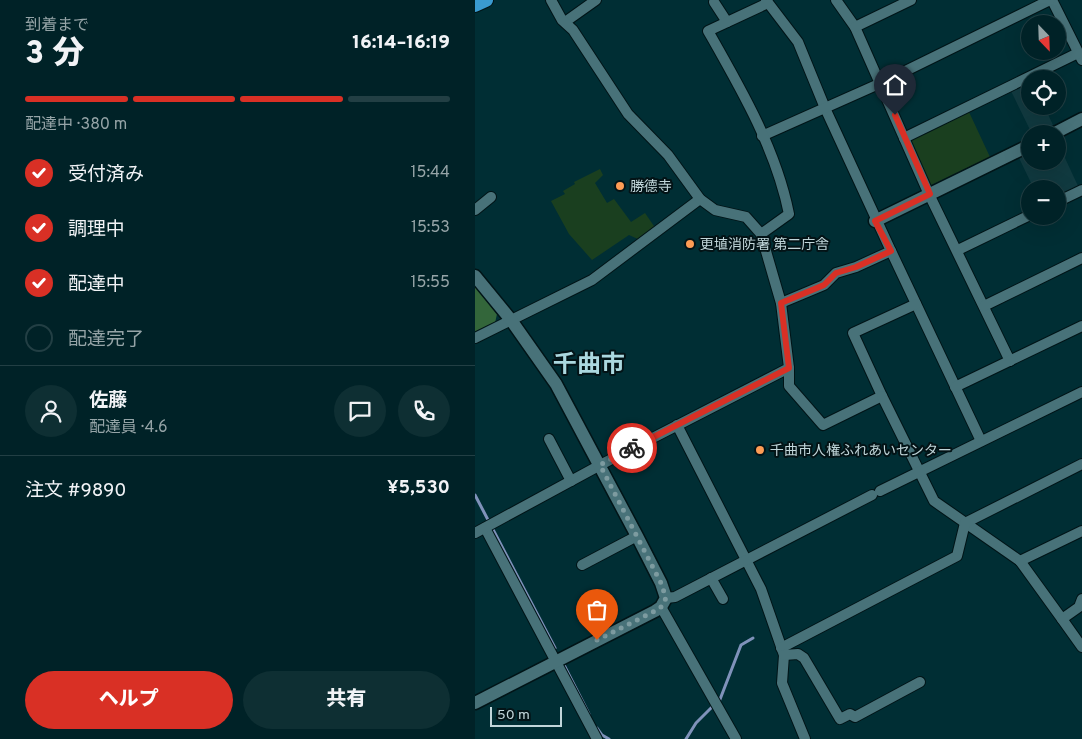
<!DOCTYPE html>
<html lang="ja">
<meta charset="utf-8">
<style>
:root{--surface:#002227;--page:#0e2f33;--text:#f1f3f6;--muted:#95a4a7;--line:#223f44;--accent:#d93025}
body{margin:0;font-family:Overpass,"Noto Sans JP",sans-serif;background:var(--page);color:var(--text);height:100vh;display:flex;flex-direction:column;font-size:19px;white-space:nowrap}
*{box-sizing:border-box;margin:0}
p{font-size:16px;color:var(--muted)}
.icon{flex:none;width:28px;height:28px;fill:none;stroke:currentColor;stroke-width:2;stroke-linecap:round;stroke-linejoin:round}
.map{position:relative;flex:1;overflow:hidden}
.details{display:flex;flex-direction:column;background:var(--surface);width:475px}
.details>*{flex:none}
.needle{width:32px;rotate:157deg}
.buttons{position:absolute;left:546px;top:15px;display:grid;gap:10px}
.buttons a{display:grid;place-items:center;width:45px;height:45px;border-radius:50%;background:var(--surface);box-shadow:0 5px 20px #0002,0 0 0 1px var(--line);font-size:25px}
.scale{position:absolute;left:15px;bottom:12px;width:72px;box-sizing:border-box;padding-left:5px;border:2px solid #c1d6da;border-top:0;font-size:14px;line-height:18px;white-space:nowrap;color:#c1d6da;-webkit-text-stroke:4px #031316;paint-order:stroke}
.pin{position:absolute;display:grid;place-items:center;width:42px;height:42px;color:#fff;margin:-51px -21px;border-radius:50% 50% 50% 0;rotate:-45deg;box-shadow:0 0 5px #0007}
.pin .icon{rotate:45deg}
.courier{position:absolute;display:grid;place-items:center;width:50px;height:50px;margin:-25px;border:4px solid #d93025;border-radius:50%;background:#fff;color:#222;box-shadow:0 1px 6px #0007}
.summary em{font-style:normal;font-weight:800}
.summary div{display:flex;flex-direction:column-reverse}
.summary{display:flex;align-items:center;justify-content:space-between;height:85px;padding:0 25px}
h1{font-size:32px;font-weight:800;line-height:38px}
.bar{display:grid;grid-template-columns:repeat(4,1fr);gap:8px 5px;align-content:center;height:60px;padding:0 25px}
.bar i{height:6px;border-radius:4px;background:var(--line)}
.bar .selected{background:var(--accent)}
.bar p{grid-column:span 4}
.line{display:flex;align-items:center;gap:12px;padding:0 25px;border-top:1px solid var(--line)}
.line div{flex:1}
.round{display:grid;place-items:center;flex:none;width:52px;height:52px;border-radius:26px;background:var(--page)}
ol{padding:0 25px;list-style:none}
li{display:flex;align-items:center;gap:15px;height:55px}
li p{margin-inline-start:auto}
li .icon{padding:5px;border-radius:50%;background:var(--accent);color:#fff;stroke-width:4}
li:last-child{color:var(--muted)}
li i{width:28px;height:28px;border:2px solid var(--line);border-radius:50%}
.cta{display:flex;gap:10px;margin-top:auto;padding:10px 25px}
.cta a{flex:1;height:58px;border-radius:30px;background:var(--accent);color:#fff;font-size:20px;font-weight:800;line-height:58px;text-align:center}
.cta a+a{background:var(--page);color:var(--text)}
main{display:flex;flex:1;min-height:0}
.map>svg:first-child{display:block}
.built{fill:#113a40}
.green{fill:#1a3f1f}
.forest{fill:#33663a}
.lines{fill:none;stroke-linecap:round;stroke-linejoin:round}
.stream{stroke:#7f92ba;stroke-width:3}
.minor-casing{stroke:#011417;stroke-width:12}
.tertiary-casing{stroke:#011417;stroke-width:15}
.trunk-casing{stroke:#011417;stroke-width:16}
.minor{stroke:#487279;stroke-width:10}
.tertiary{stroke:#487279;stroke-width:12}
.trunk{stroke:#3a9bd0;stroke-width:14}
.done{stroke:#7d9ba0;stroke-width:5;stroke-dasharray:0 9}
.route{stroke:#d93025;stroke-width:6}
.poi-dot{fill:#fd9c55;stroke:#031316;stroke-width:2}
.labels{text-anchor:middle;stroke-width:4;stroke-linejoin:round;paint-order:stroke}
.poi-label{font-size:14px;fill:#c1d6da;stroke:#031316;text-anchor:start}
.town-label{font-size:24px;font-weight:bold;fill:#abd8df;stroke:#031316}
</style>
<main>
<section class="details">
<div class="summary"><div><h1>3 分</h1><p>到着まで</p></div><em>16:14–16:19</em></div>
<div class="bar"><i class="selected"></i><i class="selected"></i><i class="selected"></i><i></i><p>配達中 · 380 m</p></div>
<ol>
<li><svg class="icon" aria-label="check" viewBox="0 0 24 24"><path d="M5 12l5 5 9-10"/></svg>受付済み<p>15:44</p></li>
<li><svg class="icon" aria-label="check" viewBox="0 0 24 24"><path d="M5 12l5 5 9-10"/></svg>調理中<p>15:53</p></li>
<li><svg class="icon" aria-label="check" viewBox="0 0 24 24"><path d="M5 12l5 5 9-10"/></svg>配達中<p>15:55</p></li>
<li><i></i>配達完了</li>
</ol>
<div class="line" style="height:90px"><a class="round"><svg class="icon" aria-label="person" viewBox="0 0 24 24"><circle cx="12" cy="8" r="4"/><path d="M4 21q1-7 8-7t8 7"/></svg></a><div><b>佐藤</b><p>配達員 · 4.6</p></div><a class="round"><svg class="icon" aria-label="chat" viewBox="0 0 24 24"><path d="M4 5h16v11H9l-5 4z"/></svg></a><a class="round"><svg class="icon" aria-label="phone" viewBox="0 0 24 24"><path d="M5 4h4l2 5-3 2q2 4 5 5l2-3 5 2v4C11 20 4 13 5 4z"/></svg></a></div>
<div class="line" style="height:65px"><div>注文 #9890</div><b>¥5,530</b></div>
<div class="cta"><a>ヘルプ</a><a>共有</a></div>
</section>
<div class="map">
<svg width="607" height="739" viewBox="0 0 607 739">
<rect width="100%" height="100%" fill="#002e34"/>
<g class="built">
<polygon points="555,82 555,106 569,106 578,125 561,134 557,134 536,91"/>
<polygon points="583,143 603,186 583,196 582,189 559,189 544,158 555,153 555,161 582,161"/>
</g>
<g class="green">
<polygon points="494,112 515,157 454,186 434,141"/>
<polygon points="125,169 128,175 120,183 132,203 139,199 156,222 170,213 181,229 165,240 154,235 117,260 94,234 76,201 90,194 88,191 100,184 99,182"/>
</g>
<polygon class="forest" points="0,286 22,314 20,323 0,333"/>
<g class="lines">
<g class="stream">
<polyline points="0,495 80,648"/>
<polyline points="89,665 114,714"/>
<polyline points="244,702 266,645 278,638"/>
<polyline points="122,728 127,735 134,739"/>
<polyline points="211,739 221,723 238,706"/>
</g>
<g class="minor-casing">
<g id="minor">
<polyline points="291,0 323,42 350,108 416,251 381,267 361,273 349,285 306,303"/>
<polyline points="361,0 380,27 452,190 535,361"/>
<polyline points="577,0 607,60"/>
<polyline points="239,2 252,22"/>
<polyline points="90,22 121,0"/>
<polyline points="380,27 436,0"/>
<polyline points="287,136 406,83 575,0"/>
<polyline points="429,138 603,53"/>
<polyline points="582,202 607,190"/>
<polyline points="0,210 16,197"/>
<path d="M286 234 314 214C301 149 266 89 233 31L293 3"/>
<polyline points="483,250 555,215"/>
<polyline points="416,251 506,441"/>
<polyline points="509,306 607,258"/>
<polyline points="0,338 117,280 225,199"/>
<polyline points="314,368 314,386 348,425 407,396 378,333 441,304"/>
<polyline points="480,387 607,326"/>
<polyline points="407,396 459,501 545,561 587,619"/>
<polyline points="202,425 286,589 309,655 307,683 330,739"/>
<polyline points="74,439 96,481"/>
<polyline points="405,491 607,392"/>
<polyline points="10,528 122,739"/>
<polyline points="0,533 129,463 314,368 306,303 286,234 271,217 240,210 225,199 193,155 153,114 98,30 87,20 76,0"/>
<polyline points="545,561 607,531"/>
<polyline points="107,565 162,536"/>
<polyline points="236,578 248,599"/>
<polyline points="191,598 200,597 397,495"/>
<polyline points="607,599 604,607 587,619 607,647"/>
<polyline points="186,607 261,739"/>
<polyline points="306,648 482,556 490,523 607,464"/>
<polyline points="309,655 323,654 329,658 365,719 375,714 380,717 445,682"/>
</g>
</g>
<g class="tertiary-casing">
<g id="tertiary">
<polyline points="578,134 607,119"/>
<polyline points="400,221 555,145"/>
<polyline points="0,276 36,320 81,384 162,536 186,583 191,598 186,607 180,611 0,703"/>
</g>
</g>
<g class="trunk-casing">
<polyline id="trunk" points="0,5 11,0"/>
</g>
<use href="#minor" class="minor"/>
<use href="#tertiary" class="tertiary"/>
<use href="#trunk" class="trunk"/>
</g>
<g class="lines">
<polyline class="done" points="122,640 180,611 186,607 191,598 186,583 125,465 157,448"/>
<polyline class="route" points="157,448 314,368 306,303 349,285 361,273 381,267 416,251 400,221 455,194 420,115"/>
</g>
<g class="poi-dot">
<circle cx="145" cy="186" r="5"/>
<circle cx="215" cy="244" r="5"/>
<circle cx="285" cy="450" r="5"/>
</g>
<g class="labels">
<g class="poi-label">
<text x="155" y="191">勝德寺</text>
<text x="225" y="249">更埴消防署 第二庁舎</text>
<text x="295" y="455">千曲市人権ふれあいセンター</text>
</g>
<g class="town-label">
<text x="114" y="372">千曲市</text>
</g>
</g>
</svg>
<div class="buttons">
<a><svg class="needle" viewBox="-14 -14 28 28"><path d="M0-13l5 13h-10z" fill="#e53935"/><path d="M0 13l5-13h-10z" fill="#95a4a7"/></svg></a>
<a><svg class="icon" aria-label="locate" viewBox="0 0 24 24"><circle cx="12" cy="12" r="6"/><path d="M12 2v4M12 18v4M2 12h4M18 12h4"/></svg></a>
<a>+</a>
<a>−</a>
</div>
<div class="scale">50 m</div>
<div class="pin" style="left:122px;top:640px;background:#ea580c"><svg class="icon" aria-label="bag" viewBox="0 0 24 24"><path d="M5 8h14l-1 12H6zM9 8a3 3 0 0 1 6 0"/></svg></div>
<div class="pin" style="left:420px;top:115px;background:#1f2937"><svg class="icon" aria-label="home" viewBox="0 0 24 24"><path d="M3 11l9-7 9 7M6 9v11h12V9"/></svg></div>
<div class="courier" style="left:157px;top:448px"><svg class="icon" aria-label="bike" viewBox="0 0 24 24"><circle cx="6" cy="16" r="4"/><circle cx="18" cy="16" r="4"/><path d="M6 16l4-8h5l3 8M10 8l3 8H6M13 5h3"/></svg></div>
</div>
</main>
